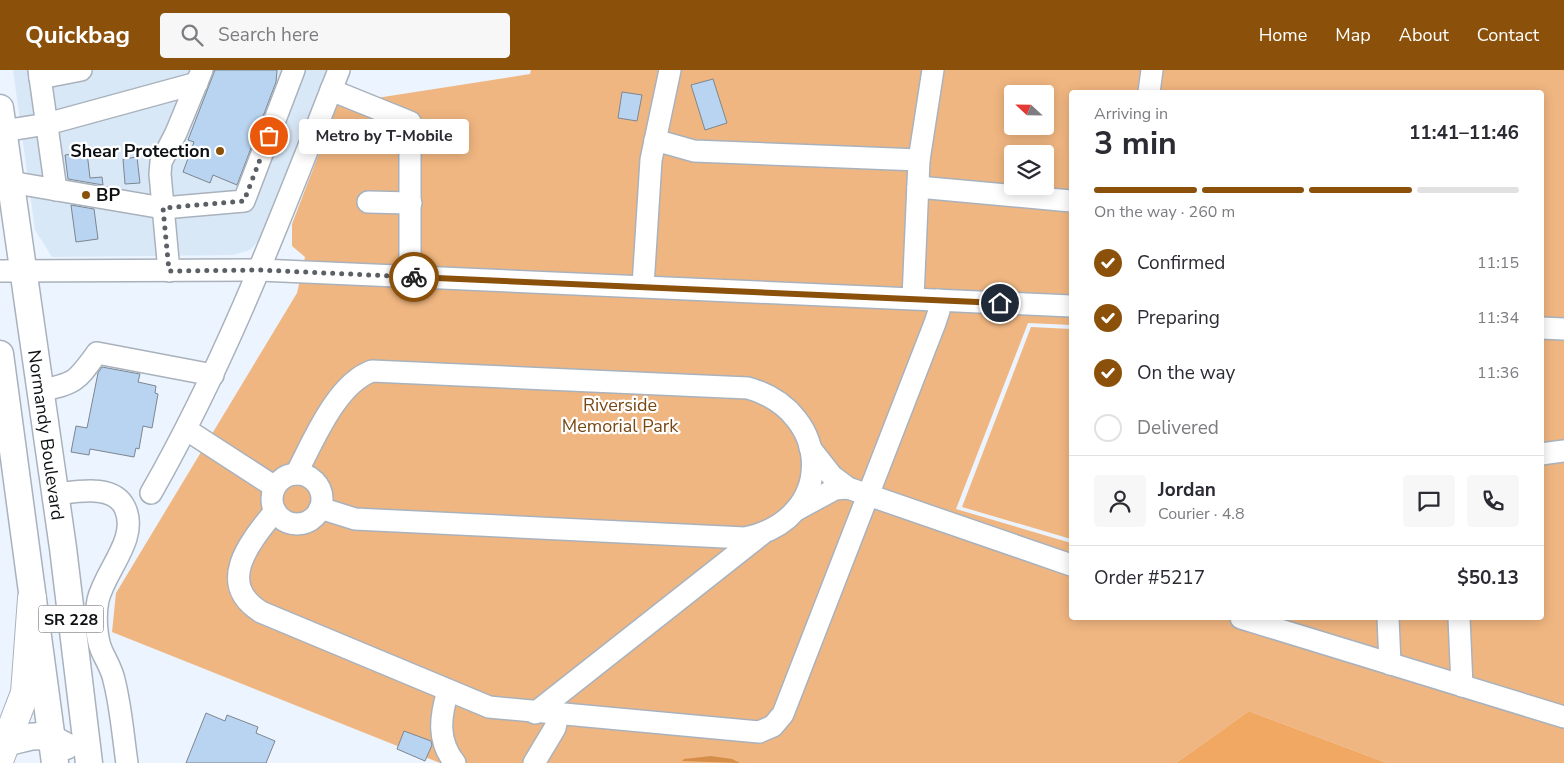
<!DOCTYPE html>
<meta charset="utf-8">
<style>
:root{--surface:#fff;--page:#f7f7f7;--text:#2b2b33;--muted:#7c7c81;--line:#e1e1e2;--accent:#8b510b}
body{margin:0;font-family:"Nunito Sans",sans-serif;background:var(--page);color:var(--text);height:100vh;display:flex;flex-direction:column;font-size:19px;white-space:nowrap}
*{box-sizing:border-box;margin:0}
p{font-size:16px;color:var(--muted)}
.icon{flex:none;width:28px;height:28px;fill:none;stroke:currentColor;stroke-width:2;stroke-linecap:round;stroke-linejoin:round}
.map{position:relative;flex:1;overflow:hidden}
.sheet{position:absolute;left:1069px;top:20px;width:475px;height:530px;display:flex;flex-direction:column;background:var(--surface);border-radius:5px;box-shadow:0 2px 12px #0003}
.sheet>*{flex:none}
.needle{width:32px;rotate:292deg}
.fabs{position:absolute;left:1004px;top:15px;display:grid;gap:10px}
.fabs a{display:grid;place-items:center;width:50px;height:50px;border-radius:5px;background:var(--surface);box-shadow:0 2px 12px #0003;font-size:25px}
.pin{position:absolute;display:grid;place-items:center;width:42px;height:42px;color:#fff;margin:-21px;border:2px solid #fff;border-radius:50%;box-shadow:0 1px 5px #0007}
.courier{position:absolute;display:grid;place-items:center;width:50px;height:50px;margin:-25px;border:4px solid #8b510b;border-radius:50%;background:#fff;color:#222;box-shadow:0 1px 6px #0007}
.bubble{position:absolute;height:35px;border-radius:5px;background:var(--surface);box-shadow:0 2px 12px #0003;font-size:16px;font-weight:700;line-height:35px;text-align:center}
.headline em{font-style:normal;font-weight:700}
.headline div{display:flex;flex-direction:column-reverse}
.headline{display:flex;align-items:center;justify-content:space-between;height:85px;padding:0 25px}
h1{font-size:32px;font-weight:700;line-height:38px}
.bar{display:grid;grid-template-columns:repeat(4,1fr);gap:8px 5px;align-content:center;height:60px;padding:0 25px}
.bar i{height:6px;border-radius:4px;background:var(--line)}
.bar .selected{background:var(--accent)}
.bar p{grid-column:span 4}
.line{display:flex;align-items:center;gap:12px;padding:0 25px;border-top:1px solid var(--line)}
.line div{flex:1}
.round{display:grid;place-items:center;flex:none;width:52px;height:52px;border-radius:5px;background:var(--page)}
ol{padding:0 25px;list-style:none}
li{display:flex;align-items:center;gap:15px;height:55px}
li p{margin-inline-start:auto}
li .icon{padding:5px;border-radius:50%;background:var(--accent);color:#fff;stroke-width:4}
li:last-child{color:var(--muted)}
li i{width:28px;height:28px;border:2px solid var(--line);border-radius:50%}
header{display:flex;align-items:center;gap:30px;box-sizing:border-box;height:70px;padding:0 25px;background:var(--accent);color:#fff}
header strong{font-size:24px}
nav{display:flex;gap:28px;margin-inline-start:auto;font-size:18px}
.search{width:350px;height:45px;background:var(--page);display:flex;align-items:center;gap:12px;box-sizing:border-box;padding:0 18px;border-radius:5px;color:var(--muted);font-size:19px}
.map>svg:first-child{display:block}
.built{fill:#d9e8f7}
.green{fill:#f0b681;fill-rule:evenodd}
.forest{fill:#f1a862}
.water{fill:#d58d47}
.building{fill:#b9d4f0;stroke:#7d868f}
.lines{fill:none;stroke-linecap:round;stroke-linejoin:round}
.minor-casing{stroke:#a9b2bc;stroke-width:24}
.major-casing{stroke:#a9b2bc;stroke-width:29}
.highway-casing{stroke:#a9b2bc;stroke-width:30}
.minor{stroke:#fff;stroke-width:21}
.major{stroke:#fff;stroke-width:26}
.highway{stroke:#fff;stroke-width:28}
.done{stroke:#5b6066;stroke-width:5;stroke-dasharray:0 9}
.route{stroke:#8b510b;stroke-width:6}
.poi-dot{fill:#8b510b;stroke:#fff;stroke-width:2}
.labels{text-anchor:middle;stroke-width:4.5;stroke-linejoin:round;paint-order:stroke}
.shield{fill:#fff;stroke:#56585a;stroke-width:1}
.shield-label{font-size:16px;font-weight:bold;fill:#0d1013}
.poi-label{font-size:18px;font-weight:bold;fill:#0d1013;stroke:#fff;text-anchor:end}
.park-label{font-size:18px;fill:#784814;stroke:#fff}
.street-label{font-size:18px;fill:#0d1013;stroke:#fff}
</style>
<header>
<strong>Quickbag</strong>
<div class="search"><svg class="icon" aria-label="search" viewBox="0 0 24 24"><circle cx="10" cy="10" r="6"/><path d="M15 15l6 6"/></svg>Search here</div>
<nav><a>Home</a><a>Map</a><a>About</a><a>Contact</a></nav>
</header>
<div class="map">
<svg width="1564" height="693" viewBox="0 0 1564 693">
<rect width="100%" height="100%" fill="#ebf4ff"/>
<polygon class="built" points="13,0 327,0 262,167 250,180 233,185 52,187 35,160"/>
<g class="green">
<path d="M531 0H1564V693H1387L1249 641 1176 693H440L112 562 116 523 297 223 305 187 292 176V154L338 34 530 4ZM1071 22H1541V548H1071V473L956 439 1028 253 1071 255ZM1012 24H1045V56H1012ZM1012 84H1045V116H1012Z"/>
<polygon points="1031,257 1071,259 1071,469 962,437"/>
</g>
<polygon class="forest" points="1249,641 1387,693 1176,693"/>
<polygon class="water" points="711,686 732,689 740,693 682,691 684,689"/>
<g class="building">
<polygon points="215,0 277,0 276,12 237,115 213,105 210,113 183,102 194,72 188,70"/>
<polygon points="713,9 727,53 705,60 691,15"/>
<polygon points="622,22 642,25 637,51 618,48"/>
<polygon points="87,82 90,108 102,107 103,115 68,109 65,85"/>
<polygon points="137,87 140,113 125,114 123,89"/>
<polygon points="71,135 94,139 98,169 76,172"/>
<polygon points="102,297 140,304 138,312 156,316 155,323 158,324 152,358 143,356 139,379 136,378 134,387 90,379 89,385 71,382 76,356 87,358 98,303"/>
<polygon points="206,643 225,651 227,645 258,657 256,663 275,671 266,693 186,693"/>
<polygon points="404,661 431,671 432,675 425,691 397,679"/>
</g>
<g class="lines">
<g class="minor-casing">
<g id="minor">
<polyline points="39,0 56,120"/>
<polyline points="40,8 81,0"/>
<polyline points="331,20 410,52 410,207"/>
<polyline points="1149,22 1152,0"/>
<polyline points="3,61 47,54 197,13"/>
<polyline points="655,70 694,81 919,90"/>
<polyline points="10,112 163,138 244,131 294,0"/>
<polyline points="918,117 1071,131"/>
<polyline points="368,132 411,133"/>
<polyline points="0,201 260,200 1071,236"/>
<polyline points="169,201 160,104 161,92 176,63 202,0"/>
<polyline points="643,216 651,90 670,0"/>
<polyline points="913,228 919,90 933,0"/>
<polyline points="1541,258 1564,259"/>
<path d="M39 321C76 313 76 312 97 283L213 305"/>
<polyline points="187,360 275,417"/>
<polyline points="810,378 832,406 848,418 1071,495"/>
<polyline points="1541,384 1564,381"/>
<path d="M296 404C313 372 336 314 372 301L748 318C833 342 836 449 745 468L355 449 320 438"/>
<circle cx="297" cy="429" r="25"/>
<path d="M151 423C228 288 282 144 339 0"/>
<path d="M55 424C75 422 114 413 125 438 139 469 105 500 98 530 95 544 96 566 101 579 105 589 112 599 114 610 121 637 123 666 127 693"/>
<polyline points="798,439 835,419 848,418"/>
<path d="M275 441C250 472 215 513 261 542L489 637 759 662 773 656 783 644 935 253 939 241 938 230"/>
<polyline points="1241,548 1564,647"/>
<polyline points="1388,548 1390,594"/>
<polyline points="1459,548 1462,616"/>
<path d="M448 621C440 647 437 671 455 693"/>
<polyline points="535,643 762,464"/>
<polyline points="534,693 555,658 558,645"/>
</g>
</g>
<g class="major-casing">
<g id="major">
<polyline points="0,38 63,478 89,693"/>
<polyline points="0,284 55,693"/>
<path d="M7 673C33 665 41 662 66 676"/>
</g>
</g>
<g class="highway-casing">
<polyline id="highway" points="0,688 25,623 32,528"/>
</g>
<use href="#minor" class="minor"/>
<use href="#major" class="major"/>
<use href="#highway" class="highway"/>
</g>
<g class="lines">
<polyline class="done" points="269,66 244,131 163,138 169,201 260,200 414,207"/>
<polyline class="route" points="414,207 1000,233"/>
</g>
<g class="poi-dot">
<circle cx="220" cy="81" r="5"/>
<circle cx="86" cy="125" r="5"/>
</g>
<g class="labels">
<rect class="shield" x="38.5" y="535.5" width="65" height="27" rx="4"/>
<g class="shield-label">
<text x="71" y="555">SR 228</text>
</g>
<g class="poi-label">
<text x="210" y="87">Shear Protection</text>
<text x="96" y="131" text-anchor="start">BP</text>
</g>
<g class="park-label">
<text x="620" y="341">Riverside<tspan x="620" dy="21">Memorial Park</tspan></text>
</g>
<g class="street-label">
<text transform="translate(46 365) rotate(82)" y="6">Normandy Boulevard</text>
</g>
</g>
</svg>
<div class="fabs">
<a><svg class="needle" viewBox="-14 -14 28 28"><path d="M0-13l5 13h-10z" fill="#e53935"/><path d="M0 13l5-13h-10z" fill="#7c7c81"/></svg></a>
<a><svg class="icon" aria-label="layers" viewBox="0 0 24 24"><path d="M12 4l9 5-9 5-9-5zM3 14l9 5 9-5"/></svg></a>
</div>
<div class="pin" style="left:269px;top:66px;background:#ea580c"><svg class="icon" aria-label="bag" viewBox="0 0 24 24"><path d="M5 8h14l-1 12H6zM9 8a3 3 0 0 1 6 0"/></svg></div>
<div class="pin" style="left:1000px;top:233px;background:#1f2937"><svg class="icon" aria-label="home" viewBox="0 0 24 24"><path d="M3 11l9-7 9 7M6 9v11h12V9"/></svg></div>
<div class="courier" style="left:414px;top:207px"><svg class="icon" aria-label="bike" viewBox="0 0 24 24"><circle cx="6" cy="16" r="4"/><circle cx="18" cy="16" r="4"/><path d="M6 16l4-8h5l3 8M10 8l3 8H6M13 5h3"/></svg></div>
<div class="bubble" style="left:299px;top:49px;width:170px">Metro by T-Mobile</div>
<section class="sheet">
<div class="headline"><div><h1>3 min</h1><p>Arriving in</p></div><em>11:41–11:46</em></div>
<div class="bar"><i class="selected"></i><i class="selected"></i><i class="selected"></i><i></i><p>On the way · 260 m</p></div>
<ol>
<li><svg class="icon" aria-label="check" viewBox="0 0 24 24"><path d="M5 12l5 5 9-10"/></svg>Confirmed<p>11:15</p></li>
<li><svg class="icon" aria-label="check" viewBox="0 0 24 24"><path d="M5 12l5 5 9-10"/></svg>Preparing<p>11:34</p></li>
<li><svg class="icon" aria-label="check" viewBox="0 0 24 24"><path d="M5 12l5 5 9-10"/></svg>On the way<p>11:36</p></li>
<li><i></i>Delivered</li>
</ol>
<div class="line" style="height:90px"><a class="round"><svg class="icon" aria-label="person" viewBox="0 0 24 24"><circle cx="12" cy="8" r="4"/><path d="M4 21q1-7 8-7t8 7"/></svg></a><div><b>Jordan</b><p>Courier · 4.8</p></div><a class="round"><svg class="icon" aria-label="chat" viewBox="0 0 24 24"><path d="M4 5h16v11H9l-5 4z"/></svg></a><a class="round"><svg class="icon" aria-label="phone" viewBox="0 0 24 24"><path d="M5 4h4l2 5-3 2q2 4 5 5l2-3 5 2v4C11 20 4 13 5 4z"/></svg></a></div>
<div class="line" style="height:65px"><div>Order #5217</div><b>$50.13</b></div>
</section>
</div>
